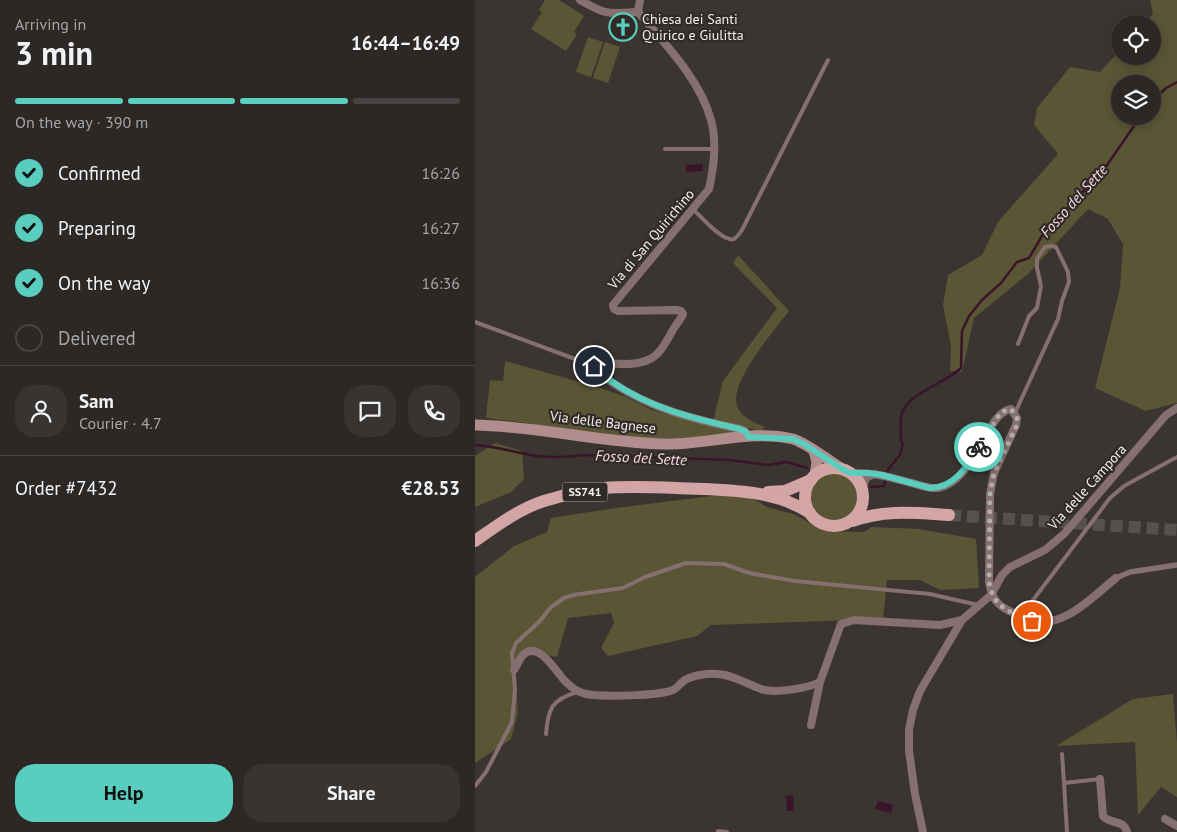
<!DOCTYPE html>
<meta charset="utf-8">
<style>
:root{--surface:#2c2826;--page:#383432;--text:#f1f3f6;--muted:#a6a6a7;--line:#484443;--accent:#59cebe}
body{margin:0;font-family:"PT Sans",sans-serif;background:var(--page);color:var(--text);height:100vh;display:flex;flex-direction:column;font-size:19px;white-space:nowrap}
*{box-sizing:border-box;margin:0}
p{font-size:16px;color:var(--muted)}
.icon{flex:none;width:28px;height:28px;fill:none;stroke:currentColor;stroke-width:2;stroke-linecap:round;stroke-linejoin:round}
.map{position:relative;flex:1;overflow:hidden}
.details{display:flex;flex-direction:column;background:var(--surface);width:475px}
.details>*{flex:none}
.fabs{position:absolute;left:636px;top:15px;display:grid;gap:10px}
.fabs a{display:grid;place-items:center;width:50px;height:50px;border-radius:50%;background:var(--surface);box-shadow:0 2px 12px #0003,0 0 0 1px var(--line);font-size:25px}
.pin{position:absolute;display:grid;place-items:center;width:42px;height:42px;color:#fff;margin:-21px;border:2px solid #fff;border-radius:50%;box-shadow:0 1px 5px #0007}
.courier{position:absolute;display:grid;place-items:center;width:50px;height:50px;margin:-25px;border:4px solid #59cebe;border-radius:50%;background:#fff;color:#222;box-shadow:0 1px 6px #0007}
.summary em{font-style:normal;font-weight:700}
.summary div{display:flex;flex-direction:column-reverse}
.summary{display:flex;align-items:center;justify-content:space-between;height:85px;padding:0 15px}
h1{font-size:32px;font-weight:700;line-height:38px}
.bar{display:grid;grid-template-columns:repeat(4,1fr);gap:8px 5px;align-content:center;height:60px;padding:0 15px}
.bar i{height:6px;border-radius:4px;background:var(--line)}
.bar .selected{background:var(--accent)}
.bar p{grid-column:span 4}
.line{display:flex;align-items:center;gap:12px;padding:0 15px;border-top:1px solid var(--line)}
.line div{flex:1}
.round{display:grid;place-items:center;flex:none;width:52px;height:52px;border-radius:20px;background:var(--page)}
ol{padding:0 15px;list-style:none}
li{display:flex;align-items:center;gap:15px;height:55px}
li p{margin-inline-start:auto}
li .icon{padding:5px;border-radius:50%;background:var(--accent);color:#111;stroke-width:4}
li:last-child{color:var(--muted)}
li i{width:28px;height:28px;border:2px solid var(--line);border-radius:50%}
.primary-button{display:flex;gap:10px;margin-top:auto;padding:10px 15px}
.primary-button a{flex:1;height:58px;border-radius:20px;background:var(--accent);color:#111;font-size:20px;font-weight:700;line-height:58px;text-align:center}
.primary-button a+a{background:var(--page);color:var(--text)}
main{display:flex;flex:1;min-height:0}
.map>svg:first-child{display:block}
.green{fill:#5a5534;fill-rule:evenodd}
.water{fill:#3a1428}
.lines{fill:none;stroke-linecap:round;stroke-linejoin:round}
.stream{stroke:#3a1428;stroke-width:2.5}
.primary-tunnel{stroke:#57514e;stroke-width:12;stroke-dasharray:12 6;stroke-linecap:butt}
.service{stroke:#866f6f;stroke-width:4}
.pedestrian{stroke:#866f6f;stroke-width:5.5}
.minor{stroke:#866f6f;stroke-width:8}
.secondary{stroke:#b28d8e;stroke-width:11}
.primary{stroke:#d4a5a5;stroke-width:12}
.done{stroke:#b3aeac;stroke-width:5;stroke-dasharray:0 9}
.route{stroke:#59cebe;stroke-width:6}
.labels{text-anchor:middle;stroke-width:4.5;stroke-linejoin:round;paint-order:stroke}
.shield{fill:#312b28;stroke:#b9b4b2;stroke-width:1}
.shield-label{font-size:12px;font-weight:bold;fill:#f3efed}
.poi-label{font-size:14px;fill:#f3efed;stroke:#312b28;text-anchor:start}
.street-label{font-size:14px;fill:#f3efed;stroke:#312b28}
.water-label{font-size:15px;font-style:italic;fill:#f7d8e5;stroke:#312b28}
</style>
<main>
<section class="details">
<div class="summary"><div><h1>3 min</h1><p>Arriving in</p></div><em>16:44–16:49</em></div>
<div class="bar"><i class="selected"></i><i class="selected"></i><i class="selected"></i><i></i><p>On the way · 390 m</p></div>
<ol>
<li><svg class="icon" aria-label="check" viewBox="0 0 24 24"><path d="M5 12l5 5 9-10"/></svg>Confirmed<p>16:26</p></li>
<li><svg class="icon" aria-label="check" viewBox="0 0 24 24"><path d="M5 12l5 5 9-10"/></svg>Preparing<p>16:27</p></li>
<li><svg class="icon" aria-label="check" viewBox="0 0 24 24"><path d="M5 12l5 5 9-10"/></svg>On the way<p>16:36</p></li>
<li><i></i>Delivered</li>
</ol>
<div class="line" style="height:90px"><a class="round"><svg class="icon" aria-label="person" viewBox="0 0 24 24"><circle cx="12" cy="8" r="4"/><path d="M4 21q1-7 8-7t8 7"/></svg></a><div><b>Sam</b><p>Courier · 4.7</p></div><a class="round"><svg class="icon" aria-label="chat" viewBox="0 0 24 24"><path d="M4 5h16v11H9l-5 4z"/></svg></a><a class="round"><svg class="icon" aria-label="phone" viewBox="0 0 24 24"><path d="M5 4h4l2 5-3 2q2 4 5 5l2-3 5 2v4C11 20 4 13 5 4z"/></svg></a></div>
<div class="line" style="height:65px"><div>Order #7432</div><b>€28.53</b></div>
<div class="primary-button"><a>Help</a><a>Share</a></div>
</section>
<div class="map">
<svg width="702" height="832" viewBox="0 0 702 832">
<rect width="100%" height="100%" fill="#3b3532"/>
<g class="green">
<polygon points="70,0 84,0 109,16 99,32 102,34 91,51 56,29 67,12 64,10"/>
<path d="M675 0H702V403L671 411 620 388 645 288 648 244 633 219 613 209 553 274 499 318 487 372 475 371 476 346 468 305 473 275 507 255 523 222 583 154 559 125 562 108 595 67 625 72 645 50V56H678V24H669L678 14ZM645 84H678V116H645Z"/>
<polygon points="113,37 128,42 116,77 101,72"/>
<polygon points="130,42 145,47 133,83 118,78"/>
<path d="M263 255 314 311C299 331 254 382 262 406 266 417 279 423 290 427L286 431 273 428 257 436 171 439 126 435 59 424 11 418 15 380 28 381 30 361 119 386 149 396 177 410 233 426 239 418 248 381 302 308 258 263Z"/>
<polygon points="20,443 47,451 49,479 36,492 0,507 0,456"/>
<circle cx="360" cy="497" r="24"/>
<polygon points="268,492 292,507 318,514 351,531 389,532 397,527 444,529 501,539 504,588 465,590 445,580 412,580 408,619 236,625 222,636 133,656 126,648 139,623 136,613 93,618 82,657 48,651 40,667 43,713 36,739 0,763 0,577 39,546 72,532 76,518 141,508"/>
<polygon points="698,694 702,742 702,797 686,787 663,815 660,742 581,746 658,699"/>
</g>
<g class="water">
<polygon points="228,164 228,171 211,172 211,165"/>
<polygon points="318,795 319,811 312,811 311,796"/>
<polygon points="403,801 418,805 416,813 400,809"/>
</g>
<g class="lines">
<g class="stream">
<polyline points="678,100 691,88 702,82"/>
<path d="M0 445C21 446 41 453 62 456 78 458 93 457 109 455L255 460 293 465 311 462 332 468"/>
<path d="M396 487 409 486 412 471 425 455 428 444 426 441C426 434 425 425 426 417 428 395 471 383 486 368L487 331 494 316 507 300 526 283 542 262 554 258 567 236 582 222 601 198 623 178 666 116"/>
</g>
<polyline class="primary-tunnel" points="474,515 702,530"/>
<g class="service">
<polyline points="190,149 240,149"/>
<path d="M218 209C225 216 249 243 259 239 262 237 265 233 267 230L353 60"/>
<polyline points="0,322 119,366"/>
<polyline points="540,413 583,319 587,301 594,282 593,272 581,247 576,246 570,247 562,259 562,268 566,286 563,302 562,308 554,316 543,344"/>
<polyline points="546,616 635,498 649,486 702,457"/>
<path d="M71 734C73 709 76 700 102 692"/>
<polyline points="587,754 589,783 625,779"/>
<polyline points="589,783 592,832"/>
<polyline points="0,786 11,772 37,722 40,689 37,653 41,643 65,621 75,608 89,598 98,595 148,588 170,577 211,563 249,564 274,573 320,581 455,594 503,605"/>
<polyline points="243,831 252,832"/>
</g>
<polyline class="pedestrian" points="641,578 655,572 702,565"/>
<g class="minor">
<path d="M105 0C131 15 133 14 163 12"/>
<path d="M165 0 163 12C189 43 225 79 236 120 242 142 239 167 234 189L138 305 139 309 143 311 201 310 206 311 208 314C206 319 202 323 199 328 193 338 186 354 175 359 161 367 139 363 124 363L120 365 119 368C124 374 131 378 138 383 176 409 221 420 265 429L270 431 274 437"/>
<path d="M376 473C396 472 414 477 433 482 442 484 453 489 463 488 500 482 510 413 536 409L542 418 541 425 519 473 515 494 514 582C517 599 522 606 539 613 545 616 551 620 557 621 589 629 618 596 641 578"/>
<polyline points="387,489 391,478 399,474"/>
<path d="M39 670C42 665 45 658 49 654 65 640 83 676 92 683 98 689 103 692 111 694 127 697 184 696 198 690 203 688 205 683 210 680 219 675 233 673 243 674 259 675 271 684 286 689 299 694 333 688 345 682L366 624 379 620 465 625 487 620"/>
<polyline points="336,725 345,682"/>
<path d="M625 779 628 816C636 825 649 819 652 832"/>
<polyline points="690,819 702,826"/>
<polyline points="448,832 440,794 434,751 434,730 438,710 445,691 487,620 516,595 527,575 535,567 570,550 589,534 691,415 702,408"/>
</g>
<g class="secondary">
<path d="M0 425C64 426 126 443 189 444 232 445 276 429 318 439 332 443 354 461 367 469"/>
<polyline points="339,451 342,462 340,475"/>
</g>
<g class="primary">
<circle cx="359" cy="497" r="29"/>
<polyline points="293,492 310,491 336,480"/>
<path d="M378 521C410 509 441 513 474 515"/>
<path d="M0 541C21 526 44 509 69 501 89 495 109 490 129 488 153 486 178 487 202 488 246 490 297 488 335 513"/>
</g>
</g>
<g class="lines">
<path class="done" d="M504 447 526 412 536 409 542 418V425L519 473 515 494 514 582C519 609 534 611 557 621"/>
<path class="route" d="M119 366C121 373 130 377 136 381 174 408 220 419 265 429L270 431 274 437 318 439 329 444 367 469 376 473H393L407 475 455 488C480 488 493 465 504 447"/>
</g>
<defs>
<g id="church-ring" transform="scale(1.4375)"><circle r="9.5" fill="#312b28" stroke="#59cebe" stroke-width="1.5"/><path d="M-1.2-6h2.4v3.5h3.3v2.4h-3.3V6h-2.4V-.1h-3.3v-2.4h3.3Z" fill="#59cebe"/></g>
</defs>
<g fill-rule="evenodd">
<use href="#church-ring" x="148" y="27"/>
</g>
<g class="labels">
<rect class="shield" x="87.5" y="482.5" width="45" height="19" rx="4"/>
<g class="shield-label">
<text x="110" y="496">SS741</text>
</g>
<g class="poi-label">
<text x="167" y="24">Chiesa dei Santi<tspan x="167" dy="16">Quirico e Giulitta</tspan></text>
</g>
<g class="street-label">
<text transform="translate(176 239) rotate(-50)" y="5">Via di San Quirichino</text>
<text transform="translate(128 422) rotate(7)" y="5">Via delle Bagnese</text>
<text transform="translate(612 487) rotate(-48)" y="5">Via delle Campora</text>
</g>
<g class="water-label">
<text transform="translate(599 201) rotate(-48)" y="5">Fosso del Sette</text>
<text transform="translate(166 458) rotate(3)" y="5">Fosso del Sette</text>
</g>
</g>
</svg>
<div class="fabs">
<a><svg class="icon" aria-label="locate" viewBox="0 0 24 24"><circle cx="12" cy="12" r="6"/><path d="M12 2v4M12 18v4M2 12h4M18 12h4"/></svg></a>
<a><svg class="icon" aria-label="layers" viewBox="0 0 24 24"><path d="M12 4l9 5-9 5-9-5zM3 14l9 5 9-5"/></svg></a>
</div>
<div class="pin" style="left:557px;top:621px;background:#ea580c"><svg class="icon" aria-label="bag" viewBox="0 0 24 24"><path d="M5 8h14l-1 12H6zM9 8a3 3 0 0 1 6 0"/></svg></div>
<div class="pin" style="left:119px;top:366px;background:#1f2937"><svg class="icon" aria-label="home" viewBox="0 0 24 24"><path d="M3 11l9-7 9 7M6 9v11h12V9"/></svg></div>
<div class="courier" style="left:504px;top:447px"><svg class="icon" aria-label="bike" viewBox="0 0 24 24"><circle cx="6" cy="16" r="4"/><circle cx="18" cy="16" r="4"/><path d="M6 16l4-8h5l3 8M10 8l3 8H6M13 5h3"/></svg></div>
</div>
</main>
